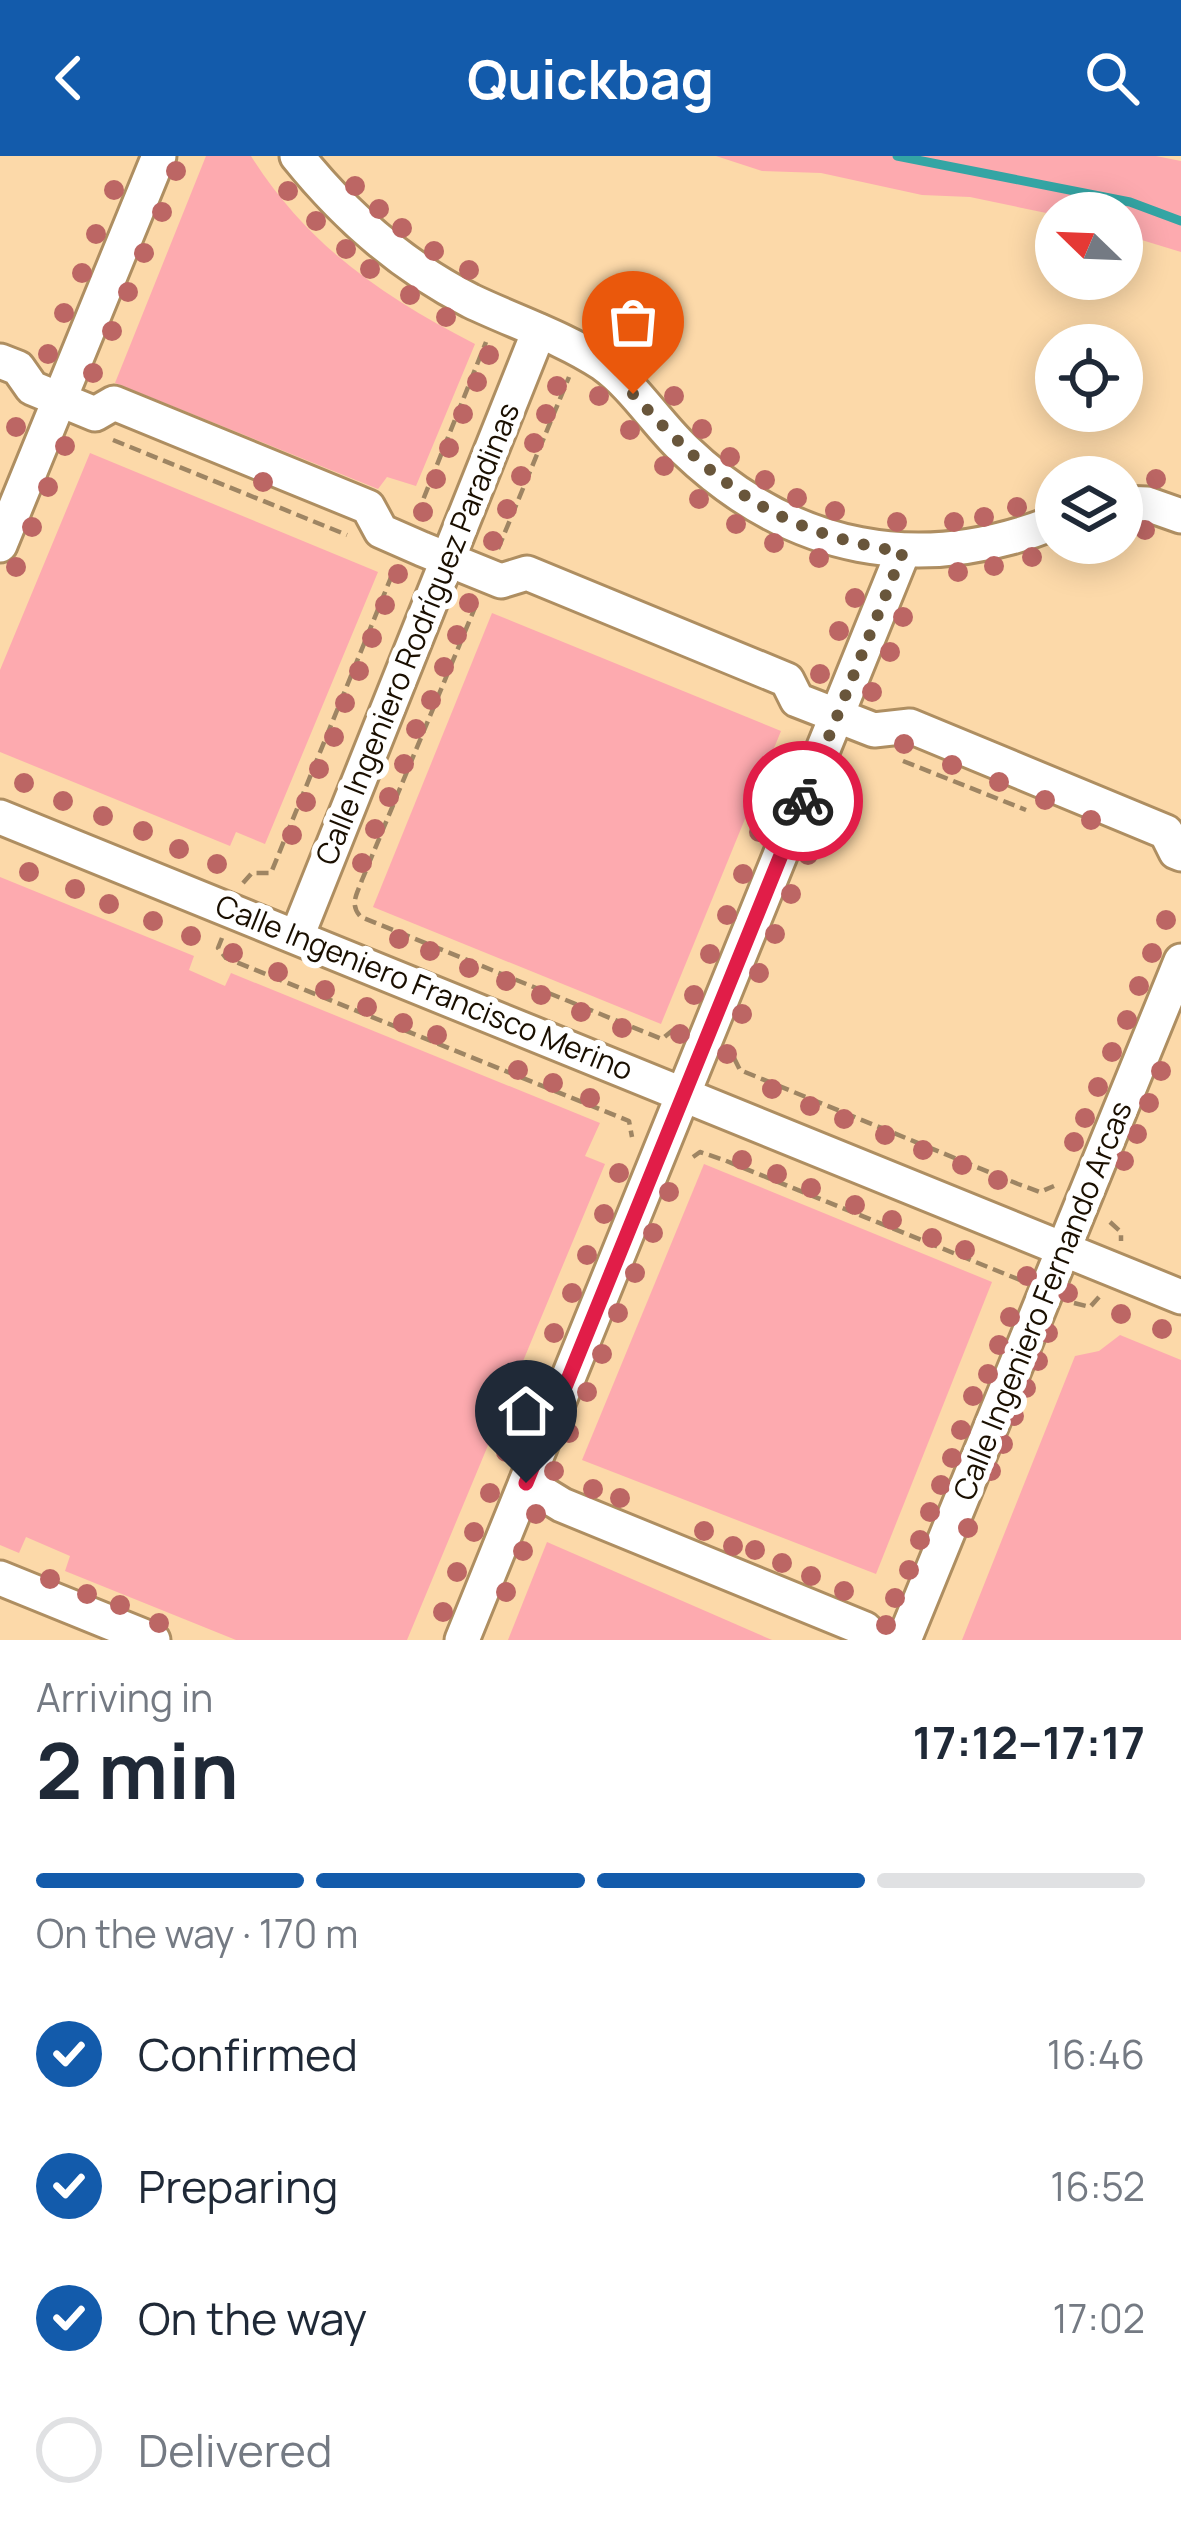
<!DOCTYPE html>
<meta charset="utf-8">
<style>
:root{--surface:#fff;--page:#f2f2f3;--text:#1f2937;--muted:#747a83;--line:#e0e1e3;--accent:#135bab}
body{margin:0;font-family:Manrope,sans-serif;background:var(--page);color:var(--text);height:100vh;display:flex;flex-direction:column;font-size:45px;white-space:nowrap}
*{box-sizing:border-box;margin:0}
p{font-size:39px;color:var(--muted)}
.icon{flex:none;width:66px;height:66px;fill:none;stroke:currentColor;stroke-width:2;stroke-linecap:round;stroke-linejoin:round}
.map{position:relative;height:1484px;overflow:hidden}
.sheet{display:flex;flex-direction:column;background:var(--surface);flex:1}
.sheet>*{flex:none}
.needle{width:78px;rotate:293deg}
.fabs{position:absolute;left:1035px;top:36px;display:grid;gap:24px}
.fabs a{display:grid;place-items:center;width:108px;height:108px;border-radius:50%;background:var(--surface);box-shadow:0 6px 30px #0003;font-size:60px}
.pin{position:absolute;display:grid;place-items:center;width:102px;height:102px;color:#fff;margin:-123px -51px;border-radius:50% 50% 50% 0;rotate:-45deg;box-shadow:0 0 12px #0007}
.pin .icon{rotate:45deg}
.courier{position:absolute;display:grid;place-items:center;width:120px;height:120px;margin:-60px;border:9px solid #e11d48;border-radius:50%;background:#fff;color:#222;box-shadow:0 3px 15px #0007}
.head em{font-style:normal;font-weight:700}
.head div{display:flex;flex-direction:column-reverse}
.head{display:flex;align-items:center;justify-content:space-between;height:204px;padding:0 36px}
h1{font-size:78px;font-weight:700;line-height:90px}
.bar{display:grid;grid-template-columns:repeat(4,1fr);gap:18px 12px;align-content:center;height:144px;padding:0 36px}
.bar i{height:15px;border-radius:9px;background:var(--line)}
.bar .selected{background:var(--accent)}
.bar p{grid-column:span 4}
ol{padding:0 36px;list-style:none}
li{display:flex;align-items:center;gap:36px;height:132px}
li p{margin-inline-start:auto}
li .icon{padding:12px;border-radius:50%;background:var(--accent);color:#fff;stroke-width:4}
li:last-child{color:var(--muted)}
li i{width:66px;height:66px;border:6px solid var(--line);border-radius:50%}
header{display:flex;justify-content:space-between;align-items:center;height:156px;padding:0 36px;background:var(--accent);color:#fff;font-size:54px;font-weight:700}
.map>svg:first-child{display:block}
.green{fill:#fdaaaf}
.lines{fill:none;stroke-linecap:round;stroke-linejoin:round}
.stream{stroke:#34a5a4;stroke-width:9}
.minor-casing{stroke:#ae8e61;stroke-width:39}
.path{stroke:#9e8563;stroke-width:4.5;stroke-dasharray:12 6;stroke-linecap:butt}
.minor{stroke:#fff;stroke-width:33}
.tree{fill:#bc6664}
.done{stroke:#69563b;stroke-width:12;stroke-dasharray:0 21.6}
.route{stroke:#e11d48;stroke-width:15}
.labels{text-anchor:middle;stroke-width:12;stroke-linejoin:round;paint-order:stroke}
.street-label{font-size:30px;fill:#1a0f00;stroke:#fff}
</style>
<header><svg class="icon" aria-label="back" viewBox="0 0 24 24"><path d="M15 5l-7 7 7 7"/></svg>Quickbag<svg class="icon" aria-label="search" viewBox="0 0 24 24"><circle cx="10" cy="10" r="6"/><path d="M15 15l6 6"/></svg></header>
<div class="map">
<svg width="1181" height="1484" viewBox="0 0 1181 1484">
<rect width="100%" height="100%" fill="#fcd9a9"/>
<g class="green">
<path d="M206 0H251C308 90 382 140 475 188L416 330 387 321 378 333 115 227Z"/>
<polygon points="716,0 1156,0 1181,5 1181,96 1122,78 1122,57 1056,59 970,41 922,39 821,17 762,15"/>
<polygon points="90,297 378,416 265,688 236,676 230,690 0,596 0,514"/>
<polygon points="492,457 781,575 661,868 373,751"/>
<polygon points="0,721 194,800 189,814 225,830 231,817 600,967 585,1000 605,1008 407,1484 236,1484 65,1415 70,1400 26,1381 19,1397 0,1389"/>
<polygon points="704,1008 992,1126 876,1418 582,1304"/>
<polygon points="1120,1179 1181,1204 1181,1484 962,1484 1075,1200 1099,1195"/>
<polygon points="547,1386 772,1484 508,1484"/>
</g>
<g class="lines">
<polyline class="stream" points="897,0 1130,46 1181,65"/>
<g class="minor-casing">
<g id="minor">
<path d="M297 0C345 60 402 110 471 145 515 166 562 181 603 208 634 230 657 268 685 294 792 396 920 420 1056 366"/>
<polyline points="0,205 18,212 32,232 95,258 114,247 368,351 381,375 422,393 501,425 527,417 787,524 797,544 874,574 910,570 1166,676 1176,696 1181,698"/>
<polyline points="1122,347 1147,348 1181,360"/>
<polyline points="0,389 159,0"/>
<polyline points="0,661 1181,1141"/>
<polyline points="297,780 539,175"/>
<polyline points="526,1327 562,1349 865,1473 874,1484"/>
<polyline points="0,1422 153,1484"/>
<polyline points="462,1484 903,396"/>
<polyline points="904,1484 1181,805"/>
</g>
</g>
<g class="path">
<polyline points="113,284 347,379"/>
<polyline points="417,359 486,186"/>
<polyline points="498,393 569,221"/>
<path d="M476 449 362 724C357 738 349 749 361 761L662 883 673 874"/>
<polyline points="903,605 1026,654"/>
<polyline points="243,727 252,717 271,717 394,414"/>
<polyline points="222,782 218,792 226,802 629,965 632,981"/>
<polyline points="734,902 740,914 1018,1028 1040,1036 1054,1030"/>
<polyline points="693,1001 700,996 724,1004 1020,1124"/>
<polyline points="1110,1066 1121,1076 1121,1085"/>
<polyline points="1074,1147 1090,1151 1099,1141"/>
</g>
<use href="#minor" class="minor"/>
</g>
<g class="tree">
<circle cx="176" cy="15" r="10"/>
<circle cx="355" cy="30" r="10"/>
<circle cx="114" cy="34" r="10"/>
<circle cx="288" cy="35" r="10"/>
<circle cx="379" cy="53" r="10"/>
<circle cx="162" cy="56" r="10"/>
<circle cx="316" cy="65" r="10"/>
<circle cx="402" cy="72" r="10"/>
<circle cx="96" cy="78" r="10"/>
<circle cx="346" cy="93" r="10"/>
<circle cx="434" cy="95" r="10"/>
<circle cx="144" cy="97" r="10"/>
<circle cx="370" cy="113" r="10"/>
<circle cx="469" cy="114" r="10"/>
<circle cx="82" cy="117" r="10"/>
<circle cx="128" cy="136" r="10"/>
<circle cx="410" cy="139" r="10"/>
<circle cx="64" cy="157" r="10"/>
<circle cx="446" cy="161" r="10"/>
<circle cx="112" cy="175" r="10"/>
<circle cx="48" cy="198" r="10"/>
<circle cx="489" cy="199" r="10"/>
<circle cx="633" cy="202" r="10"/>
<circle cx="93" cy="217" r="10"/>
<circle cx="477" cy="226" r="10"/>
<circle cx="557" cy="230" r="10"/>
<circle cx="599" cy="240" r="10"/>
<circle cx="674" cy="240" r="10"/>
<circle cx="463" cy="258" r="10"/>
<circle cx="546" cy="258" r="10"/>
<circle cx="16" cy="271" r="10"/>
<circle cx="702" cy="273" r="10"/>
<circle cx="630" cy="274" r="10"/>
<circle cx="534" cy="287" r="10"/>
<circle cx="65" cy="290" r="10"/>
<circle cx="449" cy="292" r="10"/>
<circle cx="730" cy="301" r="10"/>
<circle cx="664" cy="310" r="10"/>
<circle cx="521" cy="320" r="10"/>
<circle cx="436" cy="323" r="10"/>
<circle cx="1156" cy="323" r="10"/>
<circle cx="765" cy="324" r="10"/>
<circle cx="263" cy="326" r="10"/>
<circle cx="48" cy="331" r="10"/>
<circle cx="797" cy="342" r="10"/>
<circle cx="699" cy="343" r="10"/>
<circle cx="1017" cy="351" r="10"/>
<circle cx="507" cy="353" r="10"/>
<circle cx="835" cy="355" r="10"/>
<circle cx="423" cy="356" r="10"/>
<circle cx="984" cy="361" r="10"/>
<circle cx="897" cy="366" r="10"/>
<circle cx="954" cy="366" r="10"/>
<circle cx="736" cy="368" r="10"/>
<circle cx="32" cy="371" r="10"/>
<circle cx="1145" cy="374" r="10"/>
<circle cx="493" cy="385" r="10"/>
<circle cx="774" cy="387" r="10"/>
<circle cx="1032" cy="401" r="10"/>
<circle cx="819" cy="402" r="10"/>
<circle cx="994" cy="410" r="10"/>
<circle cx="16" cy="411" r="10"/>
<circle cx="958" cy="416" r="10"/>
<circle cx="398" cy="418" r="10"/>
<circle cx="855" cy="442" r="10"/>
<circle cx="469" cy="447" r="10"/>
<circle cx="385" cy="449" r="10"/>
<circle cx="903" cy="461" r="10"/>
<circle cx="839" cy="475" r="10"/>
<circle cx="457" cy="479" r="10"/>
<circle cx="372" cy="482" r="10"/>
<circle cx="890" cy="496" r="10"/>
<circle cx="444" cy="511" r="10"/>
<circle cx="359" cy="515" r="10"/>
<circle cx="820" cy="518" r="10"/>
<circle cx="872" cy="536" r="10"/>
<circle cx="431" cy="544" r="10"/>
<circle cx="345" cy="547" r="10"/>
<circle cx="416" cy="573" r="10"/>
<circle cx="334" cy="581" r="10"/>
<circle cx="904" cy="588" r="10"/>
<circle cx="793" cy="598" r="10"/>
<circle cx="404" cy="608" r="10"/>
<circle cx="952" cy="609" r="10"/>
<circle cx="319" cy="613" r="10"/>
<circle cx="839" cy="618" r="10"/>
<circle cx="999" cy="626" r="10"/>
<circle cx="24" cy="627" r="10"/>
<circle cx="776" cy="639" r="10"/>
<circle cx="389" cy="641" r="10"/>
<circle cx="1045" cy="644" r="10"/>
<circle cx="63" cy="645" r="10"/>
<circle cx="306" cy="646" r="10"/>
<circle cx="824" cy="657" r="10"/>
<circle cx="103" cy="660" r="10"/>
<circle cx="1091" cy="664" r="10"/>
<circle cx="375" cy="673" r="10"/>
<circle cx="143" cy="675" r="10"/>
<circle cx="759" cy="676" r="10"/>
<circle cx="292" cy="679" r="10"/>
<circle cx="179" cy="693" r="10"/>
<circle cx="808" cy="699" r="10"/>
<circle cx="362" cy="707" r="10"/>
<circle cx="217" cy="708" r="10"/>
<circle cx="29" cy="716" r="10"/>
<circle cx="743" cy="718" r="10"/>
<circle cx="75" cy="733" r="10"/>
<circle cx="791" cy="738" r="10"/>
<circle cx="109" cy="748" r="10"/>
<circle cx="727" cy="759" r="10"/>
<circle cx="1166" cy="764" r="10"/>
<circle cx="153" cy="765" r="10"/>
<circle cx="775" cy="778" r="10"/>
<circle cx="191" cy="780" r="10"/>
<circle cx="399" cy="783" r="10"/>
<circle cx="430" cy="795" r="10"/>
<circle cx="233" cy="797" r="10"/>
<circle cx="1152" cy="797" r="10"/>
<circle cx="710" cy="798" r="10"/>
<circle cx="469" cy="812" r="10"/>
<circle cx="278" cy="816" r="10"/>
<circle cx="759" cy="817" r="10"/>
<circle cx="506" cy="825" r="10"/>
<circle cx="1139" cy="830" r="10"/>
<circle cx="325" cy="834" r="10"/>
<circle cx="541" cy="839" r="10"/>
<circle cx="694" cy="839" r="10"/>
<circle cx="367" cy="851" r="10"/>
<circle cx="581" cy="856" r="10"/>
<circle cx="742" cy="858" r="10"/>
<circle cx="1127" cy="864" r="10"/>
<circle cx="403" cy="867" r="10"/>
<circle cx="622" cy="872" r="10"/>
<circle cx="680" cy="878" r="10"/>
<circle cx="437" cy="879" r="10"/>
<circle cx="1112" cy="896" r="10"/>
<circle cx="727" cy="898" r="10"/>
<circle cx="518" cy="914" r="10"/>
<circle cx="1161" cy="915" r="10"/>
<circle cx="553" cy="927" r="10"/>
<circle cx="1098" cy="931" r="10"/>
<circle cx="772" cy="933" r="10"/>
<circle cx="590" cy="942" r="10"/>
<circle cx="1149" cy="947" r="10"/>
<circle cx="810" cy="950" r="10"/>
<circle cx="1085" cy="962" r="10"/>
<circle cx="844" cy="963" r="10"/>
<circle cx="1137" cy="978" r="10"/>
<circle cx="885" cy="979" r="10"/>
<circle cx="1074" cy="986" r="10"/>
<circle cx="923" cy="994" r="10"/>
<circle cx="742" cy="1004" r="10"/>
<circle cx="1124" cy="1005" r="10"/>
<circle cx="962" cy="1009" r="10"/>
<circle cx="619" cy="1017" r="10"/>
<circle cx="777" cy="1018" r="10"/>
<circle cx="998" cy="1024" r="10"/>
<circle cx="811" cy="1032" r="10"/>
<circle cx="669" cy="1036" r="10"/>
<circle cx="855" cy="1049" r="10"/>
<circle cx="604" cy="1058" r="10"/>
<circle cx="892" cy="1064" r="10"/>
<circle cx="653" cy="1077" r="10"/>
<circle cx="932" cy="1082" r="10"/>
<circle cx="965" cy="1094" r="10"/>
<circle cx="587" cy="1099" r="10"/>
<circle cx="635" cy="1117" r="10"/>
<circle cx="1027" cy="1120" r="10"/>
<circle cx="572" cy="1137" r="10"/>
<circle cx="1068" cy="1137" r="10"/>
<circle cx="618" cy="1157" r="10"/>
<circle cx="1121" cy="1158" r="10"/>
<circle cx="1010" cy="1161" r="10"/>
<circle cx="1162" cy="1173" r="10"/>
<circle cx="554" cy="1177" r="10"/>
<circle cx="1048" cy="1177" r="10"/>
<circle cx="999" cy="1189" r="10"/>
<circle cx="602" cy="1198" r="10"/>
<circle cx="1038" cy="1205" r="10"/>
<circle cx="539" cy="1218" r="10"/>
<circle cx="988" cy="1218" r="10"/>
<circle cx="1026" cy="1232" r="10"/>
<circle cx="587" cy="1236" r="10"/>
<circle cx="973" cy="1240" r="10"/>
<circle cx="523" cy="1256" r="10"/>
<circle cx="1014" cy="1260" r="10"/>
<circle cx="961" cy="1274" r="10"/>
<circle cx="569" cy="1277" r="10"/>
<circle cx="1003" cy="1288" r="10"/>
<circle cx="506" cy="1296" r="10"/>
<circle cx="952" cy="1302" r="10"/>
<circle cx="554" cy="1315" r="10"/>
<circle cx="991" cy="1315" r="10"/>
<circle cx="941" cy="1329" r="10"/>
<circle cx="593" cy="1333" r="10"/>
<circle cx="490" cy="1337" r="10"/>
<circle cx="620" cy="1342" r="10"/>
<circle cx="930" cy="1356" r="10"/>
<circle cx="536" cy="1358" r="10"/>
<circle cx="968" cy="1372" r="10"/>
<circle cx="704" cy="1375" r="10"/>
<circle cx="474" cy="1376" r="10"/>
<circle cx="920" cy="1384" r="10"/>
<circle cx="733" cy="1390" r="10"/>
<circle cx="755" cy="1394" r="10"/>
<circle cx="523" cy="1395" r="10"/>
<circle cx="782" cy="1407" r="10"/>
<circle cx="909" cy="1414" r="10"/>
<circle cx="457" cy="1416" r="10"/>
<circle cx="811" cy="1420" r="10"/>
<circle cx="50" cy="1423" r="10"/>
<circle cx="844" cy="1435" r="10"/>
<circle cx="506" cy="1436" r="10"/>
<circle cx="87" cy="1438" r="10"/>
<circle cx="895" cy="1442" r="10"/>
<circle cx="120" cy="1449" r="10"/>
<circle cx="443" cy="1456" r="10"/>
<circle cx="159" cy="1467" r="10"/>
<circle cx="886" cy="1469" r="10"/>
</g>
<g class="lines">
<path class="done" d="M633 238C717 330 776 376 903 396L803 645"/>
<polyline class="route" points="526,1327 803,645"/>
</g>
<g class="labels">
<g class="street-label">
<text transform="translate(418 478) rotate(-68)" y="10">Calle Ingeniero Rodríguez Paradinas</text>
<text transform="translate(424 832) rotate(22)" y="10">Calle Ingeniero Francisco Merino</text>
<text transform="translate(1043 1145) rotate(-68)" y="10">Calle Ingeniero Fernando Arcas</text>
</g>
</g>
</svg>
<div class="fabs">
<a><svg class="needle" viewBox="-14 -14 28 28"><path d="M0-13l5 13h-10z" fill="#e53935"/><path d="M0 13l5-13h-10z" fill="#747a83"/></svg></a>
<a><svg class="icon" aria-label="locate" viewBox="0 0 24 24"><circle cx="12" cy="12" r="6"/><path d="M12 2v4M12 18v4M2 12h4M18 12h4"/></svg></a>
<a><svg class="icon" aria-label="layers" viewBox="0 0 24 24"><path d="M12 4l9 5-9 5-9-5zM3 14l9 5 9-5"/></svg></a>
</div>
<div class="pin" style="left:633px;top:238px;background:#ea580c"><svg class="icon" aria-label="bag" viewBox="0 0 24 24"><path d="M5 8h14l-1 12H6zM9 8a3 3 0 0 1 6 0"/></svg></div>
<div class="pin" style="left:526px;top:1327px;background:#1f2937"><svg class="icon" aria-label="home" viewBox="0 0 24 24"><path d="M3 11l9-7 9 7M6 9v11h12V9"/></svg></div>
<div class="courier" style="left:803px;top:645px"><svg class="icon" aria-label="bike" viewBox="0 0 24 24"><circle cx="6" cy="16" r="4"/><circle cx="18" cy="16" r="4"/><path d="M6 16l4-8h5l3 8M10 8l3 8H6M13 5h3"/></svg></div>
</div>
<section class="sheet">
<div class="head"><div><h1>2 min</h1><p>Arriving in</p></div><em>17:12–17:17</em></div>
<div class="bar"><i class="selected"></i><i class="selected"></i><i class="selected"></i><i></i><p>On the way · 170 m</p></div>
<ol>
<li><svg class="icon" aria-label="check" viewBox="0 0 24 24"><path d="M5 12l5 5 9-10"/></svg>Confirmed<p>16:46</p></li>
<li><svg class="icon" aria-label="check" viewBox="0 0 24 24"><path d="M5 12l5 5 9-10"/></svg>Preparing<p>16:52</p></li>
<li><svg class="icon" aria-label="check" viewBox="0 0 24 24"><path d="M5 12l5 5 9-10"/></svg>On the way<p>17:02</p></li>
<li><i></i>Delivered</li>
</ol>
</section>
